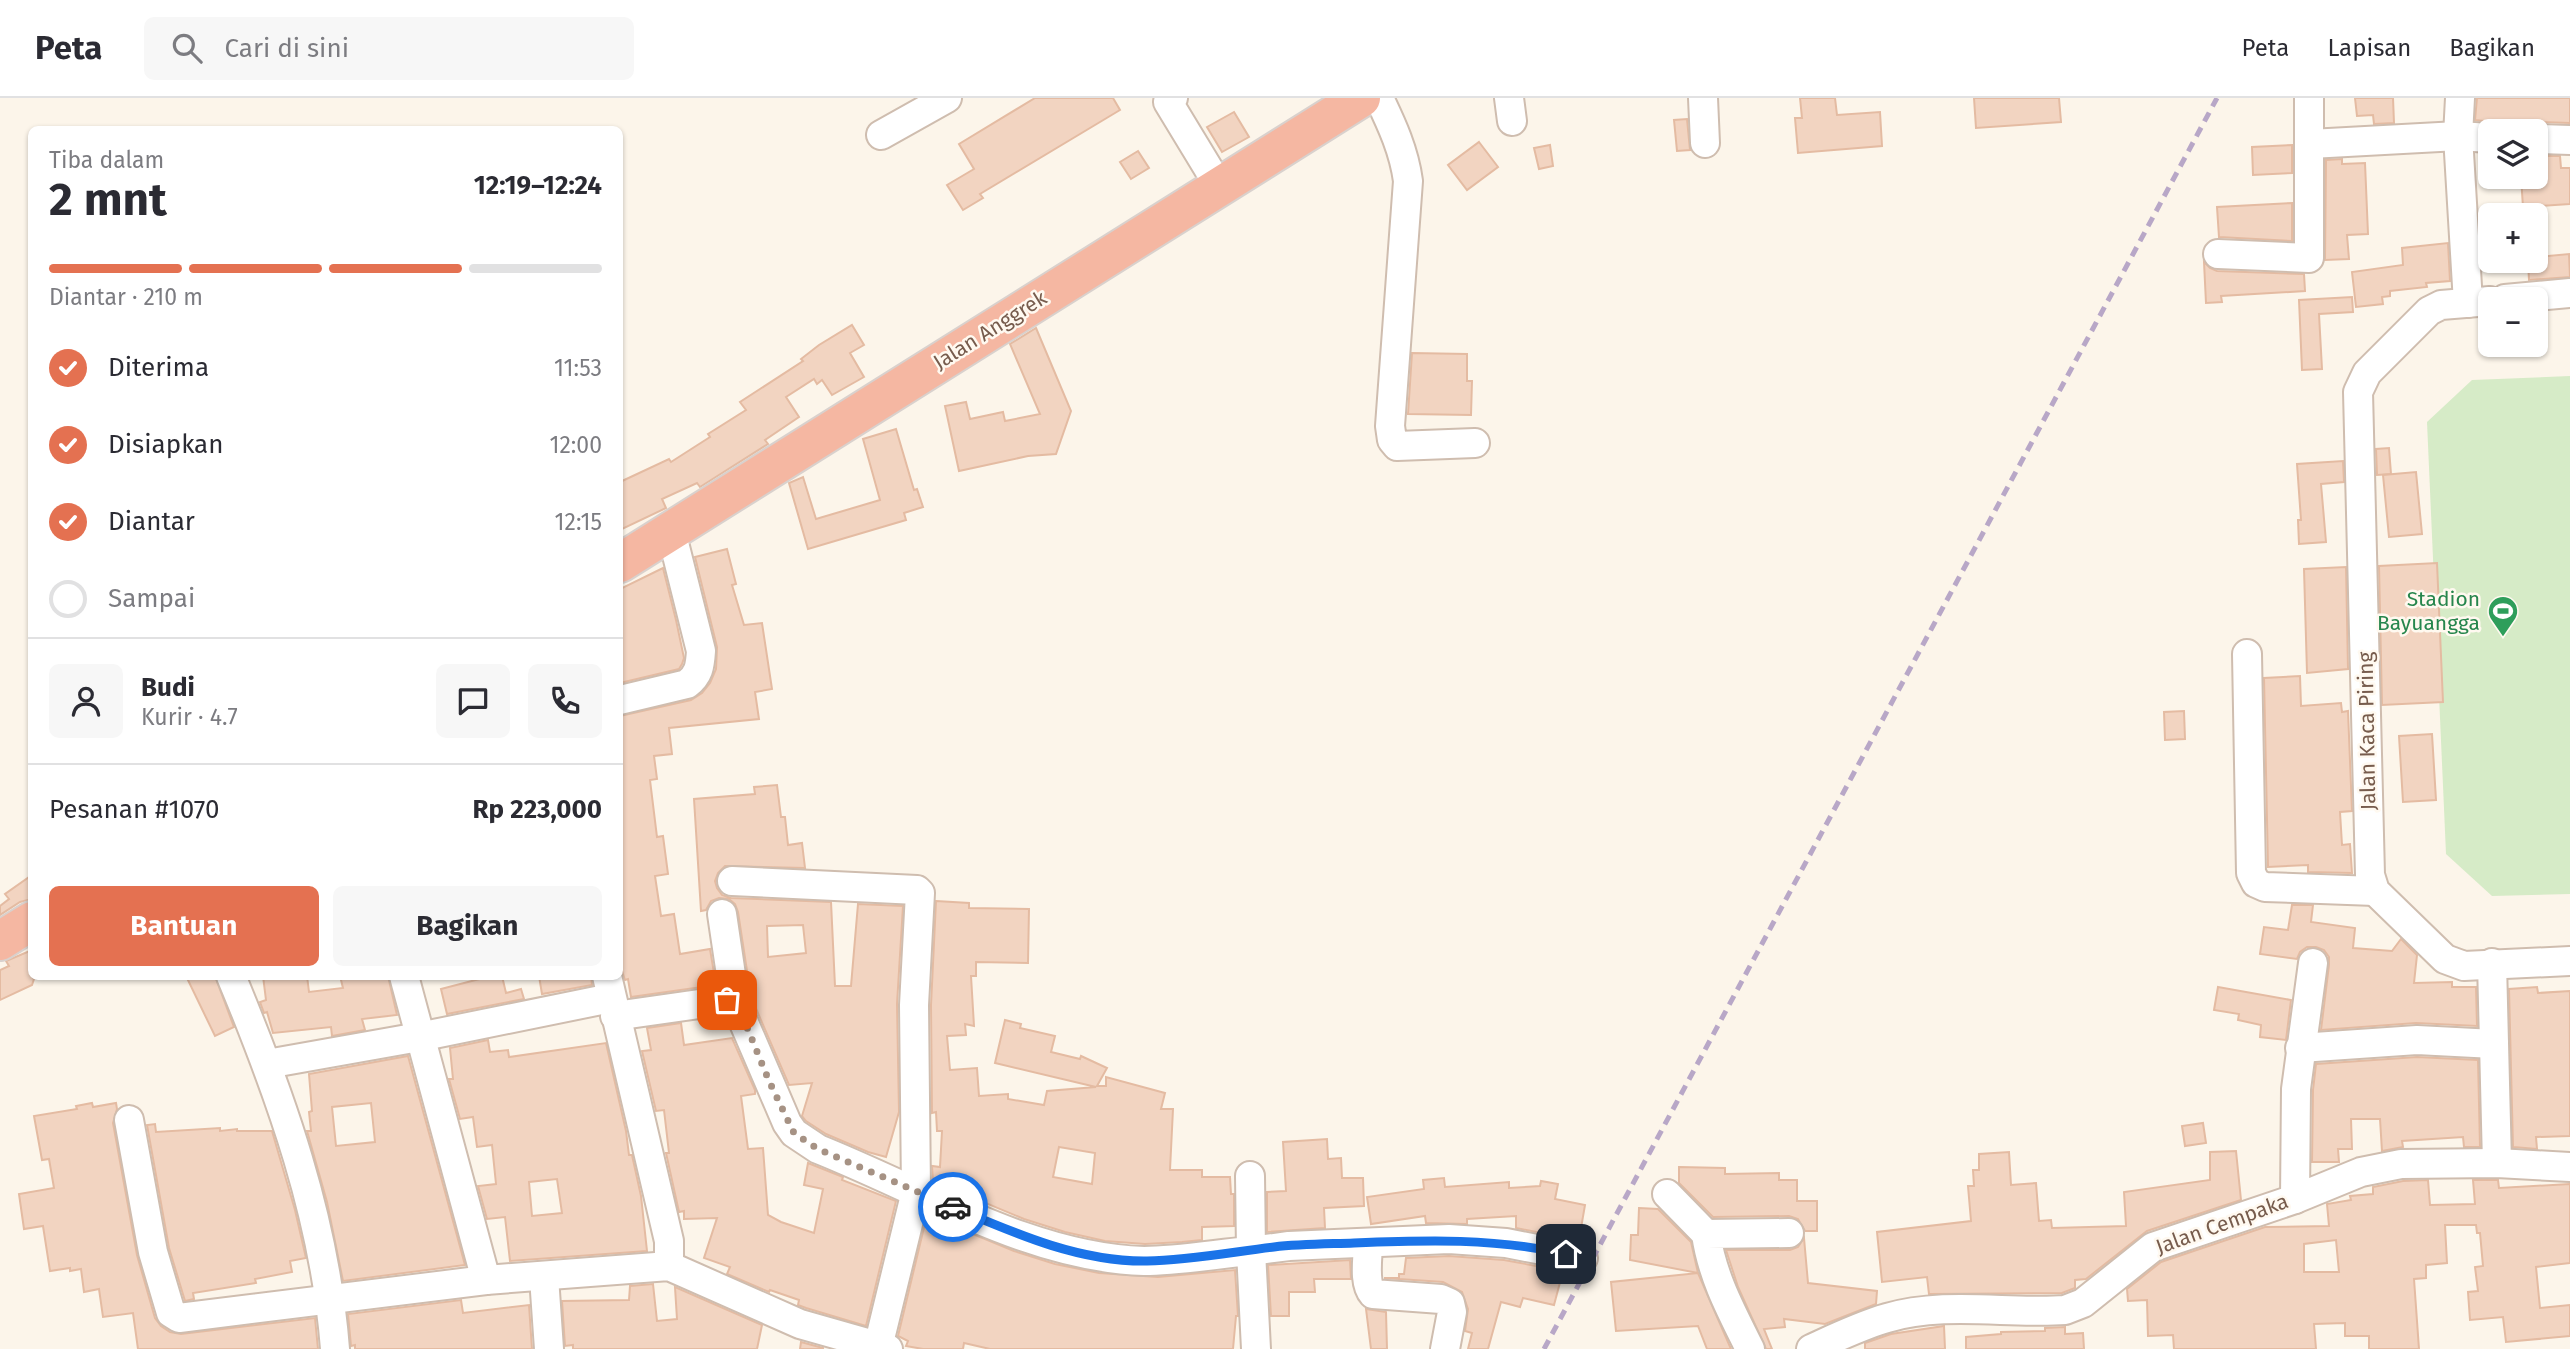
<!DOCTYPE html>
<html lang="id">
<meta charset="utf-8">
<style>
:root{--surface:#fff;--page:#f7f7f7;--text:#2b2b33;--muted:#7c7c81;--line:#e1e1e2;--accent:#e47151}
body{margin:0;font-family:"Fira Sans",sans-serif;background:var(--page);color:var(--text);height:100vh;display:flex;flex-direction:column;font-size:26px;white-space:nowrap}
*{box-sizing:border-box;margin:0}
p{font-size:23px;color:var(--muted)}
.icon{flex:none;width:38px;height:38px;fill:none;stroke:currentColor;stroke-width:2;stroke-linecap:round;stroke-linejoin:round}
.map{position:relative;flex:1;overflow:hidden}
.details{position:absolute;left:28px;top:28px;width:595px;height:854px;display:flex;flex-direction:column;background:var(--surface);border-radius:10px;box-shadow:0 2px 5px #0004}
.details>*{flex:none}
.buttons{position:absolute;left:2478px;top:21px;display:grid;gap:14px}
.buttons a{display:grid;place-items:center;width:70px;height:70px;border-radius:10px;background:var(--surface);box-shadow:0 2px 5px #0004;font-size:35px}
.pin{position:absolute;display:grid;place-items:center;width:60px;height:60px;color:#fff;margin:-30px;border-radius:14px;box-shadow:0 4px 10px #0006}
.courier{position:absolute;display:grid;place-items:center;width:70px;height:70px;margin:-35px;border:5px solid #1a73e8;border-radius:50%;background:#fff;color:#222;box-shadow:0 2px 9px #0007}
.head em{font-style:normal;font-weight:700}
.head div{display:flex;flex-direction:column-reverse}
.head{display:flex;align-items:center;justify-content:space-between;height:119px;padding:0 21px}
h1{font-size:46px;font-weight:700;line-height:52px}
.bar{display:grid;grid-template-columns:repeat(4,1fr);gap:10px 7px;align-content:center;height:84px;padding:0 21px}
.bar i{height:9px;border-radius:5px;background:var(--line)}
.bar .current{background:var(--accent)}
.bar p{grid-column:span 4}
.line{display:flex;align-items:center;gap:18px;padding:0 21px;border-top:2px solid var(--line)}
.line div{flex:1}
.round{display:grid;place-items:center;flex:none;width:74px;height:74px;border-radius:10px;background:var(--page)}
ol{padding:0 21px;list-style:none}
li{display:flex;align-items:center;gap:21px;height:77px}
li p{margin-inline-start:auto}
li .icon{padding:7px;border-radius:50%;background:var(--accent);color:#fff;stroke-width:4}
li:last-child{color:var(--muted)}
li i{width:38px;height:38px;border:4px solid var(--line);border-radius:50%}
.button{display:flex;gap:14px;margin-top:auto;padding:14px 21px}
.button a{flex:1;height:80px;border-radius:10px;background:var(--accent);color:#fff;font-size:28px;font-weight:700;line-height:80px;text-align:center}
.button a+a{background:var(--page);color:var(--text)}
header{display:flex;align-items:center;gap:42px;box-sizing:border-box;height:98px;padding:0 35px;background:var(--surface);border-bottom:2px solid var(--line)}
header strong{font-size:33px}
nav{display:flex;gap:38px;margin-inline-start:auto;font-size:24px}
.search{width:490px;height:63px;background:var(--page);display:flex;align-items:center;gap:18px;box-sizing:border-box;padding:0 24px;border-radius:10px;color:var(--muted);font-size:26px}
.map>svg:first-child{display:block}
.green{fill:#d6ebc7}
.building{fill:#f2d4c1;stroke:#e4bba2;stroke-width:2;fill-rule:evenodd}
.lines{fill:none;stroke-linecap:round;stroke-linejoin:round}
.minor-casing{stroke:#cfbdaf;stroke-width:32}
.highway-casing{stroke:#d9d1cd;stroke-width:42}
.minor{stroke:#fff;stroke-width:28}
.highway{stroke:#f5b7a2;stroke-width:38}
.rail{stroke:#b8a7c7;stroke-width:5;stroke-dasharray:10 7;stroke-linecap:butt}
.done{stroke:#a69284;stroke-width:7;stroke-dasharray:0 12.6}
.route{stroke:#1a73e8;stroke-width:9}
.labels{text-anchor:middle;stroke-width:5;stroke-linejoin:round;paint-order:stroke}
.street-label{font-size:21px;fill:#775c4d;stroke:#fff9f0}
.leisure-label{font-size:21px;fill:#27864d;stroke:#fff9f0;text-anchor:end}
</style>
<header>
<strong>Peta</strong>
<div class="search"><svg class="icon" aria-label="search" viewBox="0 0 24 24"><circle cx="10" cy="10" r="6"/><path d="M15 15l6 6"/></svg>Cari di sini</div>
<nav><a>Peta</a><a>Lapisan</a><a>Bagikan</a></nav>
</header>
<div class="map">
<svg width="2570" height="1251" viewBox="0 0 2570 1251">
<rect width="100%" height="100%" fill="#fcf5ea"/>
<polygon class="green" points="2570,278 2570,796 2492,798 2446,756 2427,324 2472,282"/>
<g class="building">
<polygon points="1035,0 1113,0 1120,12 980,96 983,100 963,112 947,87 974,71 959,46"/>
<polygon points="1800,0 1835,0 1837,17 1880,14 1882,48 1798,55 1795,20 1802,20"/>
<polygon points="1974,0 2059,0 2061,24 1976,30"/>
<polygon points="2355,0 2393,0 2394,25 2374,26 2373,17 2357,18"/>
<polygon points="2477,0 2570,0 2570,25 2536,24 2526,28 2503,30 2492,24 2475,22"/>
<polygon points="1234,14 1249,39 1222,54 1207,29"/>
<polygon points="1687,21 1690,52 1677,53 1674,22"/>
<polygon points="1479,44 1498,69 1467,92 1448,67"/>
<polygon points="1550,47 1553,68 1539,71 1534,50"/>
<polygon points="2292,47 2292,75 2253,77 2252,49"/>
<polygon points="1138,53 1149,70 1131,81 1120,64"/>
<polygon points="2536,58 2560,58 2561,70 2570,70 2570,106 2523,109 2521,79 2536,79"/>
<polygon points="2342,61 2342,66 2365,65 2368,136 2347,137 2349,161 2325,162 2326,62"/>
<polygon points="2292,105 2292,143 2219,139 2217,109"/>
<polygon points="2448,145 2450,183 2426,185 2427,189 2390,193 2390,198 2382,199 2383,206 2356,209 2352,174 2403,167 2402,150"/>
<polygon points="2569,156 2570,179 2529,182 2528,163 2536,163 2536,159"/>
<polygon points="2204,164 2210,170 2217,173 2304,176 2305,193 2221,198 2222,204 2206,205"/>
<polygon points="2352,199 2353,214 2319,216 2322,271 2302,272 2299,202"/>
<polygon points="852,227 864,247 850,255 864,279 832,297 822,282 817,286 814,281 786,299 799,319 765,342 768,346 700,389 697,385 662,401 666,410 620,432 620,384 669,361 671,364 710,339 708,336 746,312 740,304 803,263 801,261 819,247"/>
<polygon points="1036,230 1071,313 1056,356 1028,358 959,373 945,308 966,304 970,321 1003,314 1005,323 1040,316 1010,246"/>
<polygon points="1412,255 1467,256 1467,283 1472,283 1471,317 1408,316"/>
<polygon points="896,331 914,392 917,391 923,409 904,415 906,422 808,451 789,385 803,379 816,421 880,402 863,341"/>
<polygon points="2389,350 2391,376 2377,377 2376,351"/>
<polygon points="2343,363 2344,384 2321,386 2326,444 2299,446 2298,422 2301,422 2297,366"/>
<polygon points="2416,374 2422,436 2389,439 2383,377"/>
<polygon points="727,451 736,486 732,487 744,527 762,525 772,591 755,594 759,621 669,630 672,656 654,658 657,681 650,682 657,739 663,738 668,776 655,778 661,818 674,816 680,856 710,851 716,887 631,899 628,881 625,882 620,867 620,618 691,602 702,595 710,585 716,571 717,549 695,459"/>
<polygon points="2437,465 2443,604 2382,607 2379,468"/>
<polygon points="2346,469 2348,571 2307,575 2304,471"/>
<polygon points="663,470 676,522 684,560 682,566 679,571 620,585 620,491"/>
<polygon points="2300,578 2301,608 2341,605 2342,614 2348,613 2352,713 2340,714 2342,747 2350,746 2352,775 2308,774 2308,767 2268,769 2264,580"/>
<polygon points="2184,613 2185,641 2165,642 2164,614"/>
<polygon points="2432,636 2436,702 2403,704 2399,638"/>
<path d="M777 687 781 719H785L788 747 802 745 805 770 725 768 718 775 715 783 717 790 722 797 731 800 831 804 835 888H851L858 806 903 808 897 906 899 1014 886 1059 868 1054 826 1036 806 1023 802 1018 812 985 789 987 751 899 738 814 735 806 729 801 719 800 711 803 706 812 701 813 694 701 755 696 754 689ZM803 827 806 855 768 859 767 828Z"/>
<polygon points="32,777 32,801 20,804 0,817 0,808 9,801 5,796"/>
<path d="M936 803 969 805V810L1029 811 1028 865 976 864V878H971L974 928 965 926 966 937 947 938 950 972 977 970 979 998 1008 996V1001L1044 1007 1047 993 1096 989 995 965 1005 922 1021 926 1020 930 1055 938 1051 954 1080 961 1081 958 1107 970 1097 988H1106V979L1165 995 1161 1011H1173L1170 1072H1202V1079H1230L1231 1096H1234V1128L1202 1129V1142L1182 1144 1145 1146 1105 1143 1065 1134 1024 1121 933 1083 932 1068 940 1069 942 1033H937L936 1014 932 1015 931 907ZM1059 1049 1095 1055 1092 1086 1053 1079Z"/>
<polygon points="2292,807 2313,807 2311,824 2355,830 2353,850 2392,853 2401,841 2417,857 2414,885 2452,884 2452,889 2476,889 2477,928 2416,925 2321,932 2329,867 2329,859 2324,852 2316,849 2307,849 2300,854 2297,861 2260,856 2264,829 2288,832"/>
<polygon points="32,852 32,878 34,881 32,887 0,902 0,872 9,868 6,863"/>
<polygon points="186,878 215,878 234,929 215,938"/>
<polygon points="263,878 307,878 309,894 343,890 340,878 388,878 397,917 362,921 365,932 332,938 331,929 273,935 267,914 264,915 260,904 266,902"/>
<polygon points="491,878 502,878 506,895 521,891 524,901 447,916 441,891"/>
<polygon points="539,878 591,878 592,887 542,896"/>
<polygon points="2218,889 2291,902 2286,942 2260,939 2261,927 2238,922 2239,916 2214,912"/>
<polygon points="2537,889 2538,895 2570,893 2570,1038 2536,1039 2537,1051 2513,1049 2509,891"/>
<polygon points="681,925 684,947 732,940 755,992 755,996 741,998 748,1051 763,1050 768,1117 781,1124 814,1135 823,1091 804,1087 808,1065 843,1079 842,1082 896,1103 866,1228 806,1210 798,1207 799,1202 770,1192 769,1194 727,1176 730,1169 704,1160 717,1120 684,1121 684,1113 679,1114 666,1055 669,1055 664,1012 656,1013 642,953 651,952 647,930"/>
<path d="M488 942 490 954 508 952 509 959 606 945 626 1033 629 1057H632L641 1098 647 1153 510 1163 505 1119 487 1121 478 1088 496 1086 492 1047 477 1049 473 1019 460 1021 449 981H453L450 950ZM557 1081 562 1115 532 1118 529 1084Z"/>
<path d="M408 958 465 1167 343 1183 327 1104 307 1033H311L309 1014 312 1013 309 976ZM371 1005 375 1044 336 1048 332 1009Z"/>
<polygon points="2417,959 2478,962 2480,1049 2464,1049 2463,1039 2402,1043 2403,1049 2382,1053 2380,1021 2351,1021 2352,1051 2338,1051 2339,1064 2312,1064 2313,992 2316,966"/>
<polygon points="92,1005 93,1009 116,1005 117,1011 113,1025 137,1157 155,1220 161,1228 170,1234 181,1236 315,1220 318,1251 138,1251 133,1215 103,1219 99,1191 84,1194 81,1171 70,1173 70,1170 50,1173 43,1128 24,1131 19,1096 54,1090 49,1061 42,1062 34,1018 77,1011 76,1008"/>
<polygon points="2203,1025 2206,1045 2185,1048 2182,1028"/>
<polygon points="155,1026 156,1034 220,1030 220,1033 237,1031 237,1033 272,1033 295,1112 306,1160 290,1163 292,1174 255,1181 256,1185 193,1195 194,1201 185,1203 169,1150 147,1027"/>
<polygon points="1327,1041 1328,1061 1341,1060 1342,1080 1363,1080 1364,1108 1324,1110 1325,1130 1267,1134 1267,1094 1286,1093 1283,1044"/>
<polygon points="2236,1053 2241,1102 2147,1133 2086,1181 2075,1182 2075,1190 2062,1195 1929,1196 1927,1179 1882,1184 1877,1134 1971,1123 1968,1088 1974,1088 1973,1072 1979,1072 1979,1056 2009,1054 2011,1087 2036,1085 2039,1123 2051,1122 2052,1130 2126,1128 2124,1094 2210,1082 2210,1054"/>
<polygon points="1679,1069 1725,1070 1725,1076 1779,1075 1779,1082 1797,1082 1797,1103 1817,1103 1817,1133 1805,1133 1798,1121 1789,1118 1713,1119 1679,1085"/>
<polygon points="1444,1080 1445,1089 1509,1084 1509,1090 1540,1088 1541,1083 1558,1086 1555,1101 1585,1107 1581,1130 1590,1131 1587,1144 1516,1130 1516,1118 1467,1121 1467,1126 1426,1125 1425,1118 1371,1126 1367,1099 1424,1091 1423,1082"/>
<path d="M2428 1082 2430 1107 2475 1106 2473 1082H2498L2499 1090 2570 1086V1165L2536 1169 2540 1210 2570 1207V1238L2506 1244 2503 1219 2470 1222 2468 1194 2478 1193 2475 1169 2483 1168 2480 1135H2477L2476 1127H2445L2447 1165 2426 1167V1180L2414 1181 2419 1251H2369V1238H2345V1225L2314 1226 2316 1251H2174L2173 1237 2148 1238 2147 1202 2128 1203 2127 1191 2161 1164 2265 1129 2329 1128 2327 1106 2351 1102 2350 1098 2373 1096V1089L2403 1083ZM2336 1142 2339 1174H2304V1146Z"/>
<polygon points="1639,1110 1658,1111 1691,1144 1698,1175 1630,1162 1631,1137 1638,1137"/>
<polygon points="927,1117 1014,1153 1055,1166 1099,1175 1158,1179 1235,1172 1238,1218 1236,1218 1233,1251 990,1251 964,1245 963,1251 923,1251 906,1248 908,1243 898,1238"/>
<polygon points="1804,1140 1808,1185 1877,1193 1876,1206 1825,1226 1784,1221 1785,1229 1764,1231 1772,1251 1766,1251 1738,1189 1726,1152 1790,1152 1798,1149"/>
<polygon points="1449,1158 1504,1162 1563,1173 1554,1207 1523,1200 1520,1209 1501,1204 1488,1251 1468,1251 1472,1235 1465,1233 1468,1211 1462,1194 1443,1184 1384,1180 1399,1180 1399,1176 1404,1176 1406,1160"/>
<polygon points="1350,1162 1351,1181 1314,1181 1315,1194 1289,1194 1289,1218 1271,1218 1268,1167"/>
<polygon points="1698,1175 1731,1251 1707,1251 1698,1228 1616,1233 1611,1184"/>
<polygon points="653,1186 657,1223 677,1221 675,1189 762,1227 757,1251 573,1251 573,1247 565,1248 562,1203 629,1202 630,1188"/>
<polygon points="461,1202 463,1215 529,1207 532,1251 355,1251 355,1247 351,1248 348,1216"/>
<polygon points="1366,1211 1386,1214 1387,1251 1371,1251"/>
<polygon points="1944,1228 1945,1251 1865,1251 1865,1245 1891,1236"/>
<polygon points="2065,1229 2065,1236 2083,1235 2084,1251 1966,1251 1966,1239 2001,1236 2001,1234 2045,1233 2045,1230"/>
<polygon points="801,1244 823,1250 823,1251 800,1251"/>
</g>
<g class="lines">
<g class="minor-casing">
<g id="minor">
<polyline points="1173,0 1168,4 1219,88"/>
<path d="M1379 0C1392 27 1404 53 1408 83L1390 328 1392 342 1397 348 1475 345"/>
<polyline points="1509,0 1512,23"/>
<polyline points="1703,0 1705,45"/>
<polyline points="2460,0 2458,38 2468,205"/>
<polyline points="881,37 947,0"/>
<polyline points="2536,41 2570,42"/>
<polyline points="2310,46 2458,38 2490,40"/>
<polyline points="2218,156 2309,160 2309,0"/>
<polyline points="2505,201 2570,195"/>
<polyline points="2490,203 2441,207 2429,213 2367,275 2358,294 2370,777 2375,793 2445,861 2464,868 2570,863"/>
<polyline points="2247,556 2251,775 2256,785 2265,789 2375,793"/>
<path d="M620 602 687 586C699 577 700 568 701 553L671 433"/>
<polyline points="732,783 917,792 920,795 914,907 916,1093 878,1249"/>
<polyline points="722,816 735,904"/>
<polyline points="2492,865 2497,1065"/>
<path d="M231 878C281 998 325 1121 335 1251"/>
<polyline points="404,878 486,1182"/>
<polyline points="607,878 669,1143 669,1168"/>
<path d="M615 918 727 902 735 904 787 1025 794 1035 818 1051C921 1092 1032 1160 1144 1163 1179 1163 1216 1156 1251 1153L1256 1251"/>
<polyline points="2300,950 2417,942 2494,946"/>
<polyline points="267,966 419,939 611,900"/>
<polyline points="129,1022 153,1154 171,1215 179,1220 486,1182 669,1168 800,1226 888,1251"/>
<polyline points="1250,1078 1251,1153 1289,1148 1449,1141 1506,1145 1583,1160"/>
<polyline points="1667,1096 1706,1136"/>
<polyline points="2295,1101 2296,991 2313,865"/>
<path d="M1368 1145C1368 1159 1363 1185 1373 1196L1441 1201 1450 1205 1452 1214 1445 1251"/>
<polyline points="544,1179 549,1251"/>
<path d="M1750 1251C1731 1213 1712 1178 1706 1136L1789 1135"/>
<path d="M1811 1251C1835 1240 1862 1227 1887 1220 1944 1203 2007 1216 2065 1212L2083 1205 2153 1149 2295 1101 2361 1074 2401 1066 2497 1065 2570 1069"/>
</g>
</g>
<g class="highway-casing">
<g id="highway">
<polyline points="620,465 1361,0"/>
<polyline points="0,843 32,823"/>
</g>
</g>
<use href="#minor" class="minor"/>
<use href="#highway" class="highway"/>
<polyline class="rail" points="1544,1251 2217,0"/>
</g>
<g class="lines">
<polyline class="done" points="727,902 732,902 738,907 769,983 794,1035 818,1051 953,1109"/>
<path class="route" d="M953 1109C1014 1135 1079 1164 1147 1163 1189 1162 1232 1154 1274 1149 1300 1146 1327 1146 1354 1145 1427 1142 1494 1140 1566 1156"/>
</g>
<defs>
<g id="stadium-pin" transform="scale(1.575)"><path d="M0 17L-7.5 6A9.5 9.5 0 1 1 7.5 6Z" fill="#2e9e5b" stroke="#fff9f0"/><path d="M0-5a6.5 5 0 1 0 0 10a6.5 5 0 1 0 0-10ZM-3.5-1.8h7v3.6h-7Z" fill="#fff"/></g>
</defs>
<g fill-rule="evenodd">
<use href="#stadium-pin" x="2503" y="513"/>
</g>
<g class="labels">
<g class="street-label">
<text transform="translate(990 232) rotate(-32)" y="7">Jalan Anggrek</text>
<text transform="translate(2367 633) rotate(-91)" y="7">Jalan Kaca Piring</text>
<text transform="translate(2222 1126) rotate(-20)" y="7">Jalan Cempaka</text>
</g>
<g class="leisure-label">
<text x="2480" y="508">Stadion<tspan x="2480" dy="24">Bayuangga</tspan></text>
</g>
</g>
</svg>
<div class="buttons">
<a><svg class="icon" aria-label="layers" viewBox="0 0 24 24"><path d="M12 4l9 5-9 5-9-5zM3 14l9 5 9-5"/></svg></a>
<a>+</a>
<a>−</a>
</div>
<div class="pin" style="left:727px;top:902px;background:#ea580c"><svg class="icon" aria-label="bag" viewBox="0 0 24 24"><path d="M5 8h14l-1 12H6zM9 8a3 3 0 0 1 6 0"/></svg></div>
<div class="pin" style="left:1566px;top:1156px;background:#1f2937"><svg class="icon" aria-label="home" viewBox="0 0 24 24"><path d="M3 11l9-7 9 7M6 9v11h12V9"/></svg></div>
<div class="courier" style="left:953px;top:1109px"><svg class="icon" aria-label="car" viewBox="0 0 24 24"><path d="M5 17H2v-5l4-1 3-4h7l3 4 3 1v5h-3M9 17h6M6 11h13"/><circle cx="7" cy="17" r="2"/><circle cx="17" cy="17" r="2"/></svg></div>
<section class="details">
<div class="head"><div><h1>2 mnt</h1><p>Tiba dalam</p></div><em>12:19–12:24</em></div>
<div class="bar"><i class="current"></i><i class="current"></i><i class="current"></i><i></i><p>Diantar · 210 m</p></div>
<ol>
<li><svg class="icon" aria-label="check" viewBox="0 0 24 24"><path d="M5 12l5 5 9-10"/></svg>Diterima<p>11:53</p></li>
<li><svg class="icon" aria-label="check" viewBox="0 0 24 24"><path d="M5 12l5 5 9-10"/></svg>Disiapkan<p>12:00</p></li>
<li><svg class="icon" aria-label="check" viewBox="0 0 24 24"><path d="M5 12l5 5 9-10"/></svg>Diantar<p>12:15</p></li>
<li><i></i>Sampai</li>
</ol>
<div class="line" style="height:126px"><a class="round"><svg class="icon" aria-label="person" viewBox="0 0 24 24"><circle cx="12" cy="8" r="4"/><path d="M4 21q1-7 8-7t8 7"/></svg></a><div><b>Budi</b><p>Kurir · 4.7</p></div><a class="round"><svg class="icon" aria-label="chat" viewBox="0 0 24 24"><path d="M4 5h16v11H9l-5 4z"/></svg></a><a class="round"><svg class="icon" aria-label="phone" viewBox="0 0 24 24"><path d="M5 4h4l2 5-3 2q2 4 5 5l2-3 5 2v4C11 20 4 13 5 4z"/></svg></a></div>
<div class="line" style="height:91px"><div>Pesanan #1070</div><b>Rp 223,000</b></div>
<div class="button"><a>Bantuan</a><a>Bagikan</a></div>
</section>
</div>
